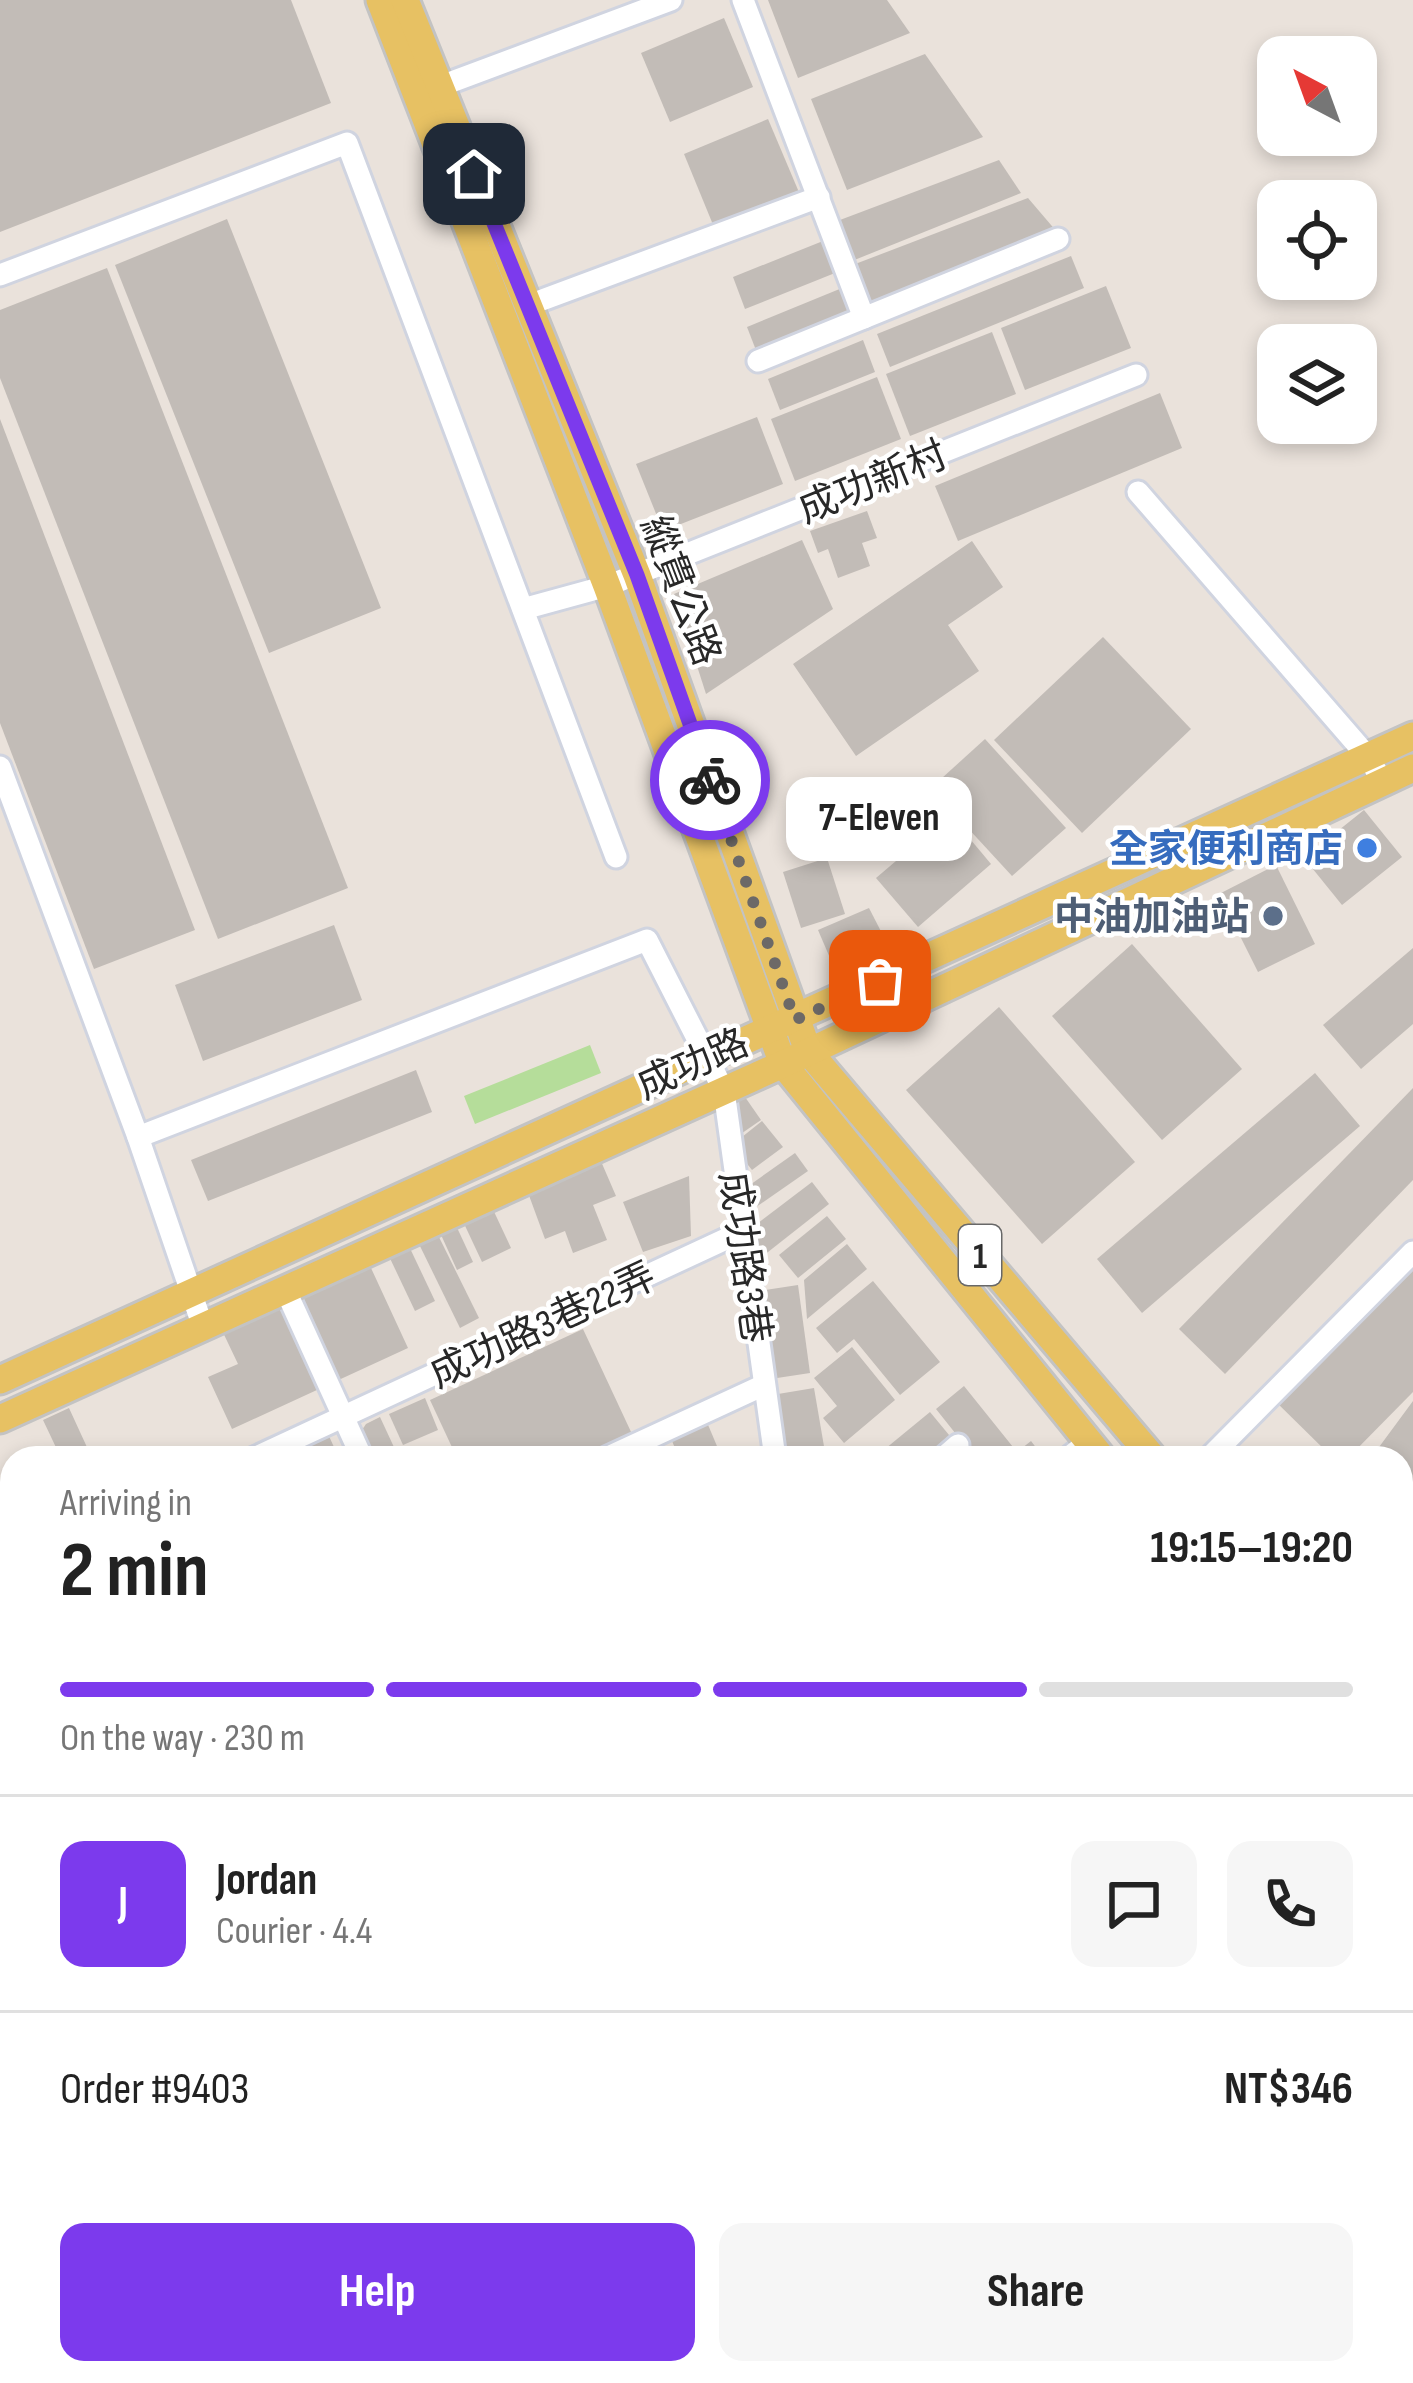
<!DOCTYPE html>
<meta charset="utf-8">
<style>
:root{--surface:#fff;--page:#f6f6f6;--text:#222;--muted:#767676;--line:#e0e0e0;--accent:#7c3aed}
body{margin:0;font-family:"Sofia Sans Condensed","Noto Sans TC",sans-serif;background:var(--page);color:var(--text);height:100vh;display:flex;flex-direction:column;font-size:45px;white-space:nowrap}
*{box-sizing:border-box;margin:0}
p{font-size:39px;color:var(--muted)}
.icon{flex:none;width:66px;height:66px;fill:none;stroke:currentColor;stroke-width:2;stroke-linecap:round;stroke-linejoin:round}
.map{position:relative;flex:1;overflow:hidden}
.panel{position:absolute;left:0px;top:1446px;width:1413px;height:939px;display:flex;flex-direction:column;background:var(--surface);border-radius:36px 36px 0 0;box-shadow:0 6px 18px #0003}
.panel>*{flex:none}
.needle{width:78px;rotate:319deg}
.controls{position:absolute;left:1257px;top:36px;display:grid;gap:24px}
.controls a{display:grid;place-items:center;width:120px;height:120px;border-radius:24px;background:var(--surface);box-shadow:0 6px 18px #0003;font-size:60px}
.pin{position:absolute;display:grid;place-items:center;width:102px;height:102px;color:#fff;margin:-51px;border-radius:24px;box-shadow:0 6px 18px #0006}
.courier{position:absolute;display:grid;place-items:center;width:120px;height:120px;margin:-60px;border:9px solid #7c3aed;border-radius:50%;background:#fff;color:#222;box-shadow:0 3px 15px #0007}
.bubble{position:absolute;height:84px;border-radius:24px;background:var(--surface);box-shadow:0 6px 18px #0003;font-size:39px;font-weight:700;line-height:84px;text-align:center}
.overview em{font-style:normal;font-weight:700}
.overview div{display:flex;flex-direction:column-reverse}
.overview{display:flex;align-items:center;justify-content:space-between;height:204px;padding:0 60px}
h1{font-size:78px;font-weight:700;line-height:90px}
.bar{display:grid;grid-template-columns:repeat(4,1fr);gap:18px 12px;align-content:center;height:144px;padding:0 60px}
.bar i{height:15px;border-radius:9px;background:var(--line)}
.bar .on{background:var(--accent)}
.bar p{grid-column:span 4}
.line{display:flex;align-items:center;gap:30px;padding:0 60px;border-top:3px solid var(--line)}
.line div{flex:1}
.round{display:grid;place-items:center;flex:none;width:126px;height:126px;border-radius:24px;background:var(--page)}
.primary-button{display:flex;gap:24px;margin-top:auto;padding:24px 60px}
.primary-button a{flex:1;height:138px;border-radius:24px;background:var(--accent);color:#fff;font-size:48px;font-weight:700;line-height:138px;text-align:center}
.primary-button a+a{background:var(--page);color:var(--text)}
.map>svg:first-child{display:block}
.green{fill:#b5dd9a}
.building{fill:#c2bcb7}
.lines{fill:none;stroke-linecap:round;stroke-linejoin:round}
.minor-casing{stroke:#d0d4e0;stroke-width:27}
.major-casing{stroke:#c3c3c3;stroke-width:33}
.minor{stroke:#fff;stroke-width:21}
.major{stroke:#e7c163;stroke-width:27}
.done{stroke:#6c6967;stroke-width:12;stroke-dasharray:0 21.6}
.route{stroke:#7c3aed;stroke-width:15}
.shop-dot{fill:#3f7fe0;stroke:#fff;stroke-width:4.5}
.service-dot{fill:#5c6f8a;stroke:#fff;stroke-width:4.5}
.labels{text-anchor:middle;stroke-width:9;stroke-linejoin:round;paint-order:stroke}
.shield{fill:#fff;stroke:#686868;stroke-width:3}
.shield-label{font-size:36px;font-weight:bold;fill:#282828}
.street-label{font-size:39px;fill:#282828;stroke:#fff}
.shop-label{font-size:39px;font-weight:bold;fill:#366cbe;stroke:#fff;text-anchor:end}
.service-label{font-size:39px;font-weight:bold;fill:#4e5e75;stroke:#fff;text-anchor:end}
</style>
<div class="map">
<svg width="1413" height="2383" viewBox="0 0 1413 2383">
<rect width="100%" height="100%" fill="#eae2db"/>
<polygon class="green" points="590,1045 601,1073 475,1124 464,1096"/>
<g class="building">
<polygon points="0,0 291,0 331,103 0,232"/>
<polygon points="768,0 887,0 910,33 798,78"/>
<polygon points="724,18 753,87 670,122 641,53"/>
<polygon points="925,54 983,137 847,190 811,99"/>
<polygon points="768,119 801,197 716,232 684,154"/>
<polygon points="999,160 1021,193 847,263 832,223"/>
<polygon points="1028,198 1057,232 865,306 850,266"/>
<polygon points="227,219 381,608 269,653 115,265"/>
<polygon points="828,239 840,271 745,309 733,277"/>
<polygon points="1071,256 1084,288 890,367 877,334"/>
<polygon points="107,268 348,888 218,939 0,378 0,310"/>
<polygon points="1106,286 1131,348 1025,390 1001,328"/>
<polygon points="842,288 854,319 759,358 747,327"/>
<polygon points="992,332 1016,394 910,436 886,374"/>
<polygon points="863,340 875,372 780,410 768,379"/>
<polygon points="877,377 901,439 795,481 771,419"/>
<polygon points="1160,393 1182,448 958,541 935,486"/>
<polygon points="757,417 783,484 663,531 636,464"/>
<polygon points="0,419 195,930 94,969 0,723"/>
<polygon points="867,511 877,538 862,543 870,566 838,578 828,549 818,553 810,531"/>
<polygon points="802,540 833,609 706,694 674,594"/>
<polygon points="972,541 1003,587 948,625 979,671 856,756 793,664"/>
<polygon points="1103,637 1191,729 1082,833 994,740"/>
<polygon points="985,739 1066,828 1012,876 931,788"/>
<polygon points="1364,810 1402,857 1342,905 1304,858"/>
<polygon points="950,815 991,864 918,927 876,878"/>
<polygon points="827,858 845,914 801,928 783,872"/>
<polygon points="1276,865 1315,944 1258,972 1219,894"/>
<polygon points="869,908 890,949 836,972 818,930"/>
<polygon points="334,925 362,1000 203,1061 175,985"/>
<polygon points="1132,944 1242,1069 1162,1140 1052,1016"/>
<polygon points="1413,948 1413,1024 1361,1069 1323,1025"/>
<polygon points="999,1007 1135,1162 1042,1244 906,1090"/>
<polygon points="416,1070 432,1112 208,1201 191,1160"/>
<polygon points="1315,1073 1360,1126 1142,1313 1097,1259"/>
<polygon points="1413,1088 1413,1180 1225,1374 1179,1329"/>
<polygon points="745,1097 761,1120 732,1140 731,1102"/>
<polygon points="762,1121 783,1147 752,1170 732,1145"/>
<polygon points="795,1153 808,1171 739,1219 737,1194"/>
<polygon points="600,1159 616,1196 593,1205 607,1240 573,1253 565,1231 545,1239 527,1190"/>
<polygon points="689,1176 691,1236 643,1252 623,1202"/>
<polygon points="812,1182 829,1204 759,1259 741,1236"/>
<polygon points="489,1201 511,1248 482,1262 460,1215"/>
<polygon points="827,1216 846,1239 798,1278 779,1255"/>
<polygon points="453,1219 473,1262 457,1270 437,1226"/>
<polygon points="437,1233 479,1318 460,1328 418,1242"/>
<polygon points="407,1242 435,1301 415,1311 387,1252"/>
<polygon points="847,1244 867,1269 807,1319 804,1280"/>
<polygon points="1413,1246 1413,1392 1348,1458 1333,1458 1268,1394"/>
<polygon points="365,1255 408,1348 232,1429 208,1377 238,1364 218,1322"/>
<polygon points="873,1281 940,1362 900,1395 854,1339 837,1353 816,1328"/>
<polygon points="798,1285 810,1373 764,1380 752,1292"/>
<polygon points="583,1329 632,1434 581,1458 457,1458 430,1400"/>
<polygon points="852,1347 895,1400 844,1443 823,1418 837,1406 814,1378"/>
<polygon points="964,1386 1017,1452 1031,1441 1044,1458 975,1458 936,1409"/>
<polygon points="814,1388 826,1458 776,1458 766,1396"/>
<polygon points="425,1398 438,1430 403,1445 389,1414"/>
<polygon points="1413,1401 1413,1518 1401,1534 1401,1458 1371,1458"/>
<polygon points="69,1408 80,1432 92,1458 61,1458 43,1420"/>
<polygon points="930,1412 954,1441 933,1458 874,1458"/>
<polygon points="380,1417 399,1458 371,1458 360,1433 366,1424"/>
<polygon points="706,1420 722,1458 679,1458 670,1436"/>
<polygon points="328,1434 339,1458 277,1458"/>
<polygon points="657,1440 666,1458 621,1458"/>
<polygon points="0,1508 12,1533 12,1543 0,1549"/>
<polygon points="10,1587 12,1629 0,1635 0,1592"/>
<polygon points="12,1646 12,1689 8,1691 0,1675 0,1652"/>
<polygon points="12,1753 12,1786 0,1758"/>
<polygon points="12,1938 12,1991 0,2002 0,1949"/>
<polygon points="12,2019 12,2128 8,2132 0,2124 0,2030"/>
<polygon points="51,2373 71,2373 74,2377 58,2383"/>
<polygon points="76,2373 103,2373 91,2383 82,2383"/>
<polygon points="136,2373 181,2373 190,2383 146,2383"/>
<polygon points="348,2373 368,2373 381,2383 340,2383"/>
<polygon points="374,2373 419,2373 414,2383 393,2383"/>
<polygon points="474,2373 509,2373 502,2383 489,2383"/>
<polygon points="523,2373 566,2373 558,2383 536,2383"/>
<polygon points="572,2373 602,2373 595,2383 566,2383"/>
<polygon points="606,2373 611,2373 626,2383 599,2383"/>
<polygon points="680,2373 710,2373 703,2383 674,2383"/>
<polygon points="729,2373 750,2373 744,2383 722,2383"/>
<polygon points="752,2373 765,2373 781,2383 746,2383"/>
<polygon points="866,2373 881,2373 880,2383 865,2383"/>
<polygon points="1008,2373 1047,2373 1060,2383 1001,2383"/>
</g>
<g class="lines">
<g class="minor-casing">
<g id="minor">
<polyline points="743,0 864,318"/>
<polyline points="430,90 671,0"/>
<polyline points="0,275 347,143 616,857"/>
<polyline points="526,306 819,197"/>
<polyline points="758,361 1058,239"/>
<polyline points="1138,492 1368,757 1383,782"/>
<polyline points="523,609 607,586 1136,375"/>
<polyline points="0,767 138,1137 203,1327"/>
<polyline points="138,1137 647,940 724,1091 775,1458"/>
<polyline points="285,1289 362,1458"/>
<polyline points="254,1458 741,1232"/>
<polyline points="606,1458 764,1385"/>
<polyline points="943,1458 958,1445"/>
<polyline points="1068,1458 1088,1442"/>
<polyline points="1209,1458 1413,1252"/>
<polyline points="0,1575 12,1570"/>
<polyline points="0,1734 12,1729"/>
<polyline points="0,1891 12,1886"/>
<polyline points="0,2013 12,2002"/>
<polyline points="0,2153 12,2143"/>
<polyline points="0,2222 12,2233"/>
<polyline points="137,2373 146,2383"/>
<polyline points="648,2373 657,2383"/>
<polyline points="1074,2373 1088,2383"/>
<polyline points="221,2383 228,2373"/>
<polyline points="428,2383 430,2373"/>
<polyline points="955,2383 955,2373"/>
</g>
</g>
<g class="major-casing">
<g id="major">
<polyline points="380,0 607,586 783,1064 1102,1458"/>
<polyline points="405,0 637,575 808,1051 1153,1458"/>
<polyline points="0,1380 1413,736"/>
<polyline points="0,1419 783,1064 1413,768"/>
<polyline points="1401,1750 1413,1764"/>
<polyline points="1401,1820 1413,1835"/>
</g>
</g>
<use href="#minor" class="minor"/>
<use href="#major" class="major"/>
</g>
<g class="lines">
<polyline class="done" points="710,780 795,1020 880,981"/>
<polyline class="route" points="474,174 637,575 710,780"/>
</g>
<circle class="shop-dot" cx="1367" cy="848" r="12"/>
<circle class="service-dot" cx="1273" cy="916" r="12"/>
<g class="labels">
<rect class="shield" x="959" y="1225" width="42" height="60" rx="9"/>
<g class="shield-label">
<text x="980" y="1268">1</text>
</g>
<g class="street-label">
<text transform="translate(872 481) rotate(-22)" y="14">成功新村</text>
<text transform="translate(682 590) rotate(69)" y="14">縱貫公路</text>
<text transform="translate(692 1063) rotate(-24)" y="14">成功路</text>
<text transform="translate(746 1257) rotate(82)" y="14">成功路3巷</text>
<text transform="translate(542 1324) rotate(-25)" y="14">成功路3巷22弄</text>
</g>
<g class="shop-label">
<text x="1343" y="862">全家便利商店</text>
</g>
<g class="service-label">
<text x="1249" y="930">中油加油站</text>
</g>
</g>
</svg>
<div class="controls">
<a><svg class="needle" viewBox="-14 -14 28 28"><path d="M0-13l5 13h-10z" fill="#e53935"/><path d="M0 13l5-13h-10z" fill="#767676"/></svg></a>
<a><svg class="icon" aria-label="locate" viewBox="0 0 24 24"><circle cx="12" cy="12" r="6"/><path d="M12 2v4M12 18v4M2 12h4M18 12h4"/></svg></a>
<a><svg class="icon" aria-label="layers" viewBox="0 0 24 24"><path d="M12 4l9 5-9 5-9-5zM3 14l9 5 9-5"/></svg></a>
</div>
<div class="pin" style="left:880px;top:981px;background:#ea580c"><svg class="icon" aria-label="bag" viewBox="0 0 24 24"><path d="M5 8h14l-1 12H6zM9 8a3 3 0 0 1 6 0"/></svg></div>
<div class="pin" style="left:474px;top:174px;background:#1f2937"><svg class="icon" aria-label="home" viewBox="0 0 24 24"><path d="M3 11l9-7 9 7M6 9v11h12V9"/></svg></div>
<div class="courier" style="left:710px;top:780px"><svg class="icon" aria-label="bike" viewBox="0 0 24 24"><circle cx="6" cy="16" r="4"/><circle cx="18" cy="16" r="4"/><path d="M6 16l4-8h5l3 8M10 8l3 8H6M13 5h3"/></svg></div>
<div class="bubble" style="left:786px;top:777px;width:186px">7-Eleven</div>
<section class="panel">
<div class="overview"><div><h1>2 min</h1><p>Arriving in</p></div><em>19:15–19:20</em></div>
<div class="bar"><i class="on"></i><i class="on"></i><i class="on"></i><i></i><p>On the way · 230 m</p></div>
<div class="line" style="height:216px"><b class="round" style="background:var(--accent);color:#fff">J</b><div><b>Jordan</b><p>Courier · 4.4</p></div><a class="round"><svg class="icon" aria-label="chat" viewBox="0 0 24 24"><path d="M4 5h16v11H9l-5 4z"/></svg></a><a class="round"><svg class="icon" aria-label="phone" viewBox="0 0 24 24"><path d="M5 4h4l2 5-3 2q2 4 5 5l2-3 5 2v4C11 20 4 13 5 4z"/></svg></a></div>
<div class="line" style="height:156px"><div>Order #9403</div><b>NT$346</b></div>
<div class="primary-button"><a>Help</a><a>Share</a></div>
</section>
</div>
